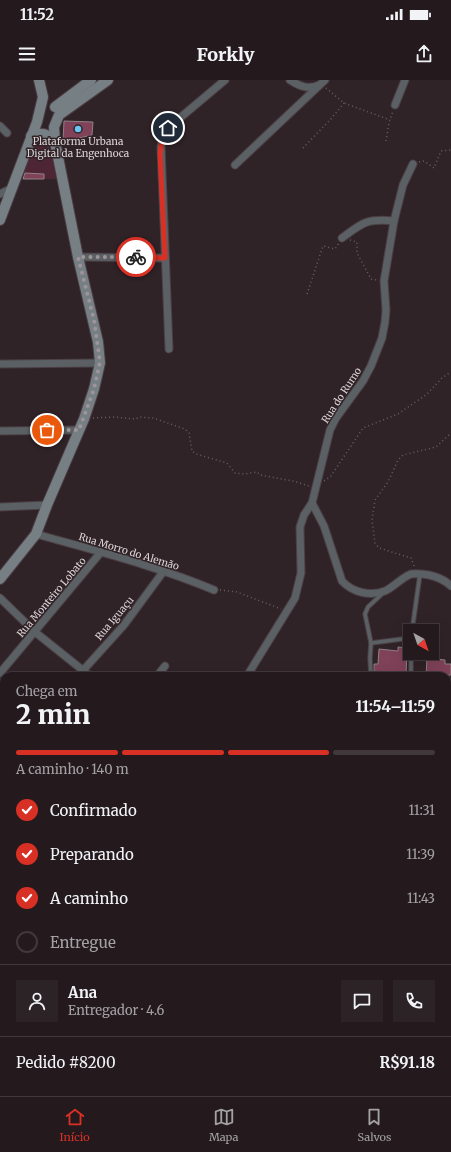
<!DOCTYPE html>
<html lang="pt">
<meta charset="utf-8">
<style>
:root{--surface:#241a1e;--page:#2c2327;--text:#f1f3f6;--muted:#a3a1a4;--line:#41383c;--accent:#d93025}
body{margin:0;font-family:Merriweather,serif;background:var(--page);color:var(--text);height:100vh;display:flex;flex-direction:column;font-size:15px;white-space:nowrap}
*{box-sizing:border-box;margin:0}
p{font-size:13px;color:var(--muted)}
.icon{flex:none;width:22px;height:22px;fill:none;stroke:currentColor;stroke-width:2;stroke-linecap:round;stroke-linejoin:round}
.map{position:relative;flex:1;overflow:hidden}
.sheet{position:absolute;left:0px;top:592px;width:451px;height:424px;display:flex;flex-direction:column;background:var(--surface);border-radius:12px 12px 0 0;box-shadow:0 4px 16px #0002,0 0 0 1px var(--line)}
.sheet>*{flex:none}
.needle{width:26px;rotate:140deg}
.controls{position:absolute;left:403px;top:544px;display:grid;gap:8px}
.controls a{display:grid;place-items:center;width:36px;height:36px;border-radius:0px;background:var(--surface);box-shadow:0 4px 16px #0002,0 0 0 1px var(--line);font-size:20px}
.pin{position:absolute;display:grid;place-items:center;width:34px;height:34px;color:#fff;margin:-17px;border:2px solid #fff;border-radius:50%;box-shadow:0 1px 4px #0007}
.courier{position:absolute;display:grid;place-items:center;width:40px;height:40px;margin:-20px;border:3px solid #d93025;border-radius:50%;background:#fff;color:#222;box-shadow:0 1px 5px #0007}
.headline em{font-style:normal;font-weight:800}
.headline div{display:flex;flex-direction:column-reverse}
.headline{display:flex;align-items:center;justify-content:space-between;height:68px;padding:0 16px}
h1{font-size:26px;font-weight:800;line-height:30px}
.bar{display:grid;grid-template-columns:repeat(4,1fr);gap:6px 4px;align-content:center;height:48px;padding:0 16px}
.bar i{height:5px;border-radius:3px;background:var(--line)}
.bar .selected{background:var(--accent)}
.bar p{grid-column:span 4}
.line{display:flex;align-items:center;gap:10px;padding:0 16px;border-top:1px solid var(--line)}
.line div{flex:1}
.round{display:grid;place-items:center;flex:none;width:42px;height:42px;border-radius:0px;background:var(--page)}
ol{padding:0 16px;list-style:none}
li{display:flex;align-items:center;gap:12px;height:44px}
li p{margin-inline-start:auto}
li .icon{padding:4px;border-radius:50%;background:var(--accent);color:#fff;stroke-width:4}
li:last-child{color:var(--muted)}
li i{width:22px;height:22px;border:2px solid var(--line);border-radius:50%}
.status{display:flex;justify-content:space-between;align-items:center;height:28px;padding:0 20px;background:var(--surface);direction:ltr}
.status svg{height:11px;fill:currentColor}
header{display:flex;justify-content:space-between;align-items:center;height:52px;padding:0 16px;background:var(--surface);font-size:18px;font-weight:800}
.dock{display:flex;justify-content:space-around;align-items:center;height:56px;border-top:1px solid var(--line);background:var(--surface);font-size:11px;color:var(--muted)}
.dock a{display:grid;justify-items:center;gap:2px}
.dock .selected{color:var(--accent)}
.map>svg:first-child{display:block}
.green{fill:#4d2534}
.building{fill:#7f4259;stroke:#908085}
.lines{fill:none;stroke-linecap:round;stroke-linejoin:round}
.service-casing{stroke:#4b3f44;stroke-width:5.5}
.minor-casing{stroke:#4b3f44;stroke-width:9}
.secondary-casing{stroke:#4b3f44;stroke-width:12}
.path{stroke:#6a5f63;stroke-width:1.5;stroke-dasharray:1 3;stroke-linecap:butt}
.service{stroke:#5a6063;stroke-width:3.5}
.minor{stroke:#5a6063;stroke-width:7}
.secondary{stroke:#767f84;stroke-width:10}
.done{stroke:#9f9598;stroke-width:4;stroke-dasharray:0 7.2}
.route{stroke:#d93025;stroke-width:5}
.poi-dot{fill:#6ac3f1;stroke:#302328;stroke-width:1.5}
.labels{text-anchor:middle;stroke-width:3;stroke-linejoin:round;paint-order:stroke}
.poi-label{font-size:10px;fill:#dbd3d5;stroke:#302328}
.street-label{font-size:10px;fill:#dbd3d5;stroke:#302328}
</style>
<div class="status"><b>11:52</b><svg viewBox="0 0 49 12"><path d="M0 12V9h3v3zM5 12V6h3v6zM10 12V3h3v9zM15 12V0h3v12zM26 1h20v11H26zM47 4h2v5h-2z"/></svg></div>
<header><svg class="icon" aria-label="menu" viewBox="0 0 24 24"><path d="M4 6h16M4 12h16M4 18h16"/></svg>Forkly<svg class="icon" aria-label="share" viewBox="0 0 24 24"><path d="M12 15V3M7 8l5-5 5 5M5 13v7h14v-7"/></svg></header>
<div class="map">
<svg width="451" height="1016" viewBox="0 0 451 1016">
<rect width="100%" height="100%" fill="#302328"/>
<polygon class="green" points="40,57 47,57 51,64 56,99 43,99 43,94 23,93 34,62"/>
<g class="building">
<polygon points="64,41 93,42 92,55 63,62"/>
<polygon points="25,93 44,94 44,99 23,99"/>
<polygon points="398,567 407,568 406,596 374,596 374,584 378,584 379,569 398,571"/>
<polygon points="427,578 445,580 445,584 451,584 451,595 426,596"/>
</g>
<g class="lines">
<g class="service-casing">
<g id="service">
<polyline points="412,551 420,494"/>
<polyline points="371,563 410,558"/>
<polyline points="371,596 370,578 371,563 365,534 368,527 383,513"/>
<polyline points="411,596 411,573"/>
<polyline points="447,676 451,673"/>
</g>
</g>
<g class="minor-casing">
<g id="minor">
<path d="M290 0C299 6 308 10 319 5"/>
<polyline points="395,25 405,0"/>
<polyline points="0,46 7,53"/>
<polyline points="235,85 325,0"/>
<polyline points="0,114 12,108"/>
<path d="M342 158C362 143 367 138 394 141"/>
<polyline points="78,177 165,178"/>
<polyline points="169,269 161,66 164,54 168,48 225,0"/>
<polyline points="0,284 100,283"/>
<polyline points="0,351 79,350"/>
<path d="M312 423 324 446 342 501C352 512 370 517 385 511 394 507 401 498 411 494 417 493 423 494 429 495 438 497 445 500 451 506"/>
<polyline points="0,427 47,425"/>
<path d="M36 454C96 471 157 486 214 510"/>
<polyline points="0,518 35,552 90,596"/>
<polyline points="0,593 101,472"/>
<polyline points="78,596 124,545 163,492"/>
<polyline points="157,596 165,586"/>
<polyline points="247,596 295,518 301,493 300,447 304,435 312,423 330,350 336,338 363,301 371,286 382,258 385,242 386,230 384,201 394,141 403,105 413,84"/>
<polyline points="0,686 4,687"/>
<polyline points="0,745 4,704"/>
<polyline points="447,776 451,762"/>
<polyline points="447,798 451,802"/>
<polyline points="447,852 451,851"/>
<polyline points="447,977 451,981"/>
<polyline points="244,1012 250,1016"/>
<polyline points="19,1016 25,1015 25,1012"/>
</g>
</g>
<g class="secondary-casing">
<g id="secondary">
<polyline points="55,27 91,0"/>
<path d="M31 56C42 52 47 53 55 62"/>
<polyline points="0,140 37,42 43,17 39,0"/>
<polyline points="0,499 36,454 47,425 84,339 94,309 100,283 98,262 78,177 55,62 54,47 59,35 108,0"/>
</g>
</g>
<g class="path">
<polyline points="326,8 344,23 390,40"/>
<polyline points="386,61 389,43 393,31"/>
<polyline points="303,68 330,40 344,23"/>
<polyline points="419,82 424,81 434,88 441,71 451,70"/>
<polyline points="350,160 357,162 357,173 371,199 377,200"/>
<polyline points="307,214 323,166 335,169 339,163"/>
<polyline points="93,338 114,337 136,339 139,337 153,338 185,349 189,353 192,371 196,374 227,383 235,393 244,394 257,392 260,395 293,401 309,406"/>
<polyline points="324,401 331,396 363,348 398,334 427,314 442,298 451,292"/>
<polyline points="414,486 411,478 379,468 375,463 372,440 375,420 388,402 398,380 403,375 436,367 451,353"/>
<polyline points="220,510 237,512 281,529"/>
<polyline points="0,875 4,875"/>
<polyline points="0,959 4,959"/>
<polyline points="91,1016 95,1012"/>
</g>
<use href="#service" class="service"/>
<use href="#minor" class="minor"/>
<use href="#secondary" class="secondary"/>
</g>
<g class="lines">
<polyline class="done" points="47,350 79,350 94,309 100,282 94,240 78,177 136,177"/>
<polyline class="route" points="136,177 165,178 160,73 162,60 168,48"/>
</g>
<circle class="poi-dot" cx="78" cy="49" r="4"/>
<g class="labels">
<g class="poi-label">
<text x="78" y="65">Plataforma Urbana<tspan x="78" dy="12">Digital da Engenhoca</tspan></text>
</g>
<g class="street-label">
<text transform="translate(341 315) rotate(-57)" y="4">Rua do Rumo</text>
<text transform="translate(129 471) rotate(17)" y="4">Rua Morro do Alemão</text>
<text transform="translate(51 517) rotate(-50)" y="4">Rua Monteiro Lobato</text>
<text transform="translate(114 538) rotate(-50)" y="4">Rua Iguaçu</text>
</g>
</g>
</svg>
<div class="controls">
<a><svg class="needle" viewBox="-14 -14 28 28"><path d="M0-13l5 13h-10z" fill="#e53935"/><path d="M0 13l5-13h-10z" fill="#a3a1a4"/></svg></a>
</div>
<div class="pin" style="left:47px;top:350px;background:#ea580c"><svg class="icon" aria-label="bag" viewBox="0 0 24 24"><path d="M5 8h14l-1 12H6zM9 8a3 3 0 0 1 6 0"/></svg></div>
<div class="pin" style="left:168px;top:48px;background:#1f2937"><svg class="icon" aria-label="home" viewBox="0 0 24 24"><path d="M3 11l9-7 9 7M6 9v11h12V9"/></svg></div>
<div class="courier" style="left:136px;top:177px"><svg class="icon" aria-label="bike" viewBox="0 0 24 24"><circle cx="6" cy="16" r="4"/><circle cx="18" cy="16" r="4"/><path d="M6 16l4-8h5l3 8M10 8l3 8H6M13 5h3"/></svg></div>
<section class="sheet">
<div class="headline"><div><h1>2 min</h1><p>Chega em</p></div><em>11:54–11:59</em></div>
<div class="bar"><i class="selected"></i><i class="selected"></i><i class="selected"></i><i></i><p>A caminho · 140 m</p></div>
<ol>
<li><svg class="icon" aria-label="check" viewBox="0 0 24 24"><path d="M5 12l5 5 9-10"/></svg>Confirmado<p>11:31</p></li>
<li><svg class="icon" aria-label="check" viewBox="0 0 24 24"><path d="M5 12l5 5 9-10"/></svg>Preparando<p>11:39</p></li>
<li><svg class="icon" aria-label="check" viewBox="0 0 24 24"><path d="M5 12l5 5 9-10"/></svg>A caminho<p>11:43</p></li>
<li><i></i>Entregue</li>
</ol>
<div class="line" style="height:72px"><a class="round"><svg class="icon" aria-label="person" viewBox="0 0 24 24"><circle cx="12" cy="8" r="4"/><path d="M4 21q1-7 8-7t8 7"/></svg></a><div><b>Ana</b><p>Entregador · 4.6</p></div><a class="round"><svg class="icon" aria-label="chat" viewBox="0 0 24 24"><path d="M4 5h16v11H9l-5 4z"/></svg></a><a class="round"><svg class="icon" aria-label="phone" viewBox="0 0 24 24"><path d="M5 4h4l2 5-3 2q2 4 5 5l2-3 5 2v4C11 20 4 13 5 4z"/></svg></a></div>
<div class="line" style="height:52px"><div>Pedido #8200</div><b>R$91.18</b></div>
</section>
</div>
<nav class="dock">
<a class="selected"><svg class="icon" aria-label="home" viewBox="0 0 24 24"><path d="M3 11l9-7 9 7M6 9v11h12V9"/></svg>Início</a>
<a><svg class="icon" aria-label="map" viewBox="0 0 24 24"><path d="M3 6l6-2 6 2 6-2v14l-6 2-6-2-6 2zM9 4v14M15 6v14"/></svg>Mapa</a>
<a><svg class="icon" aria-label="saved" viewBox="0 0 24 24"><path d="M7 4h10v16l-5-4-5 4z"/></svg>Salvos</a>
</nav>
